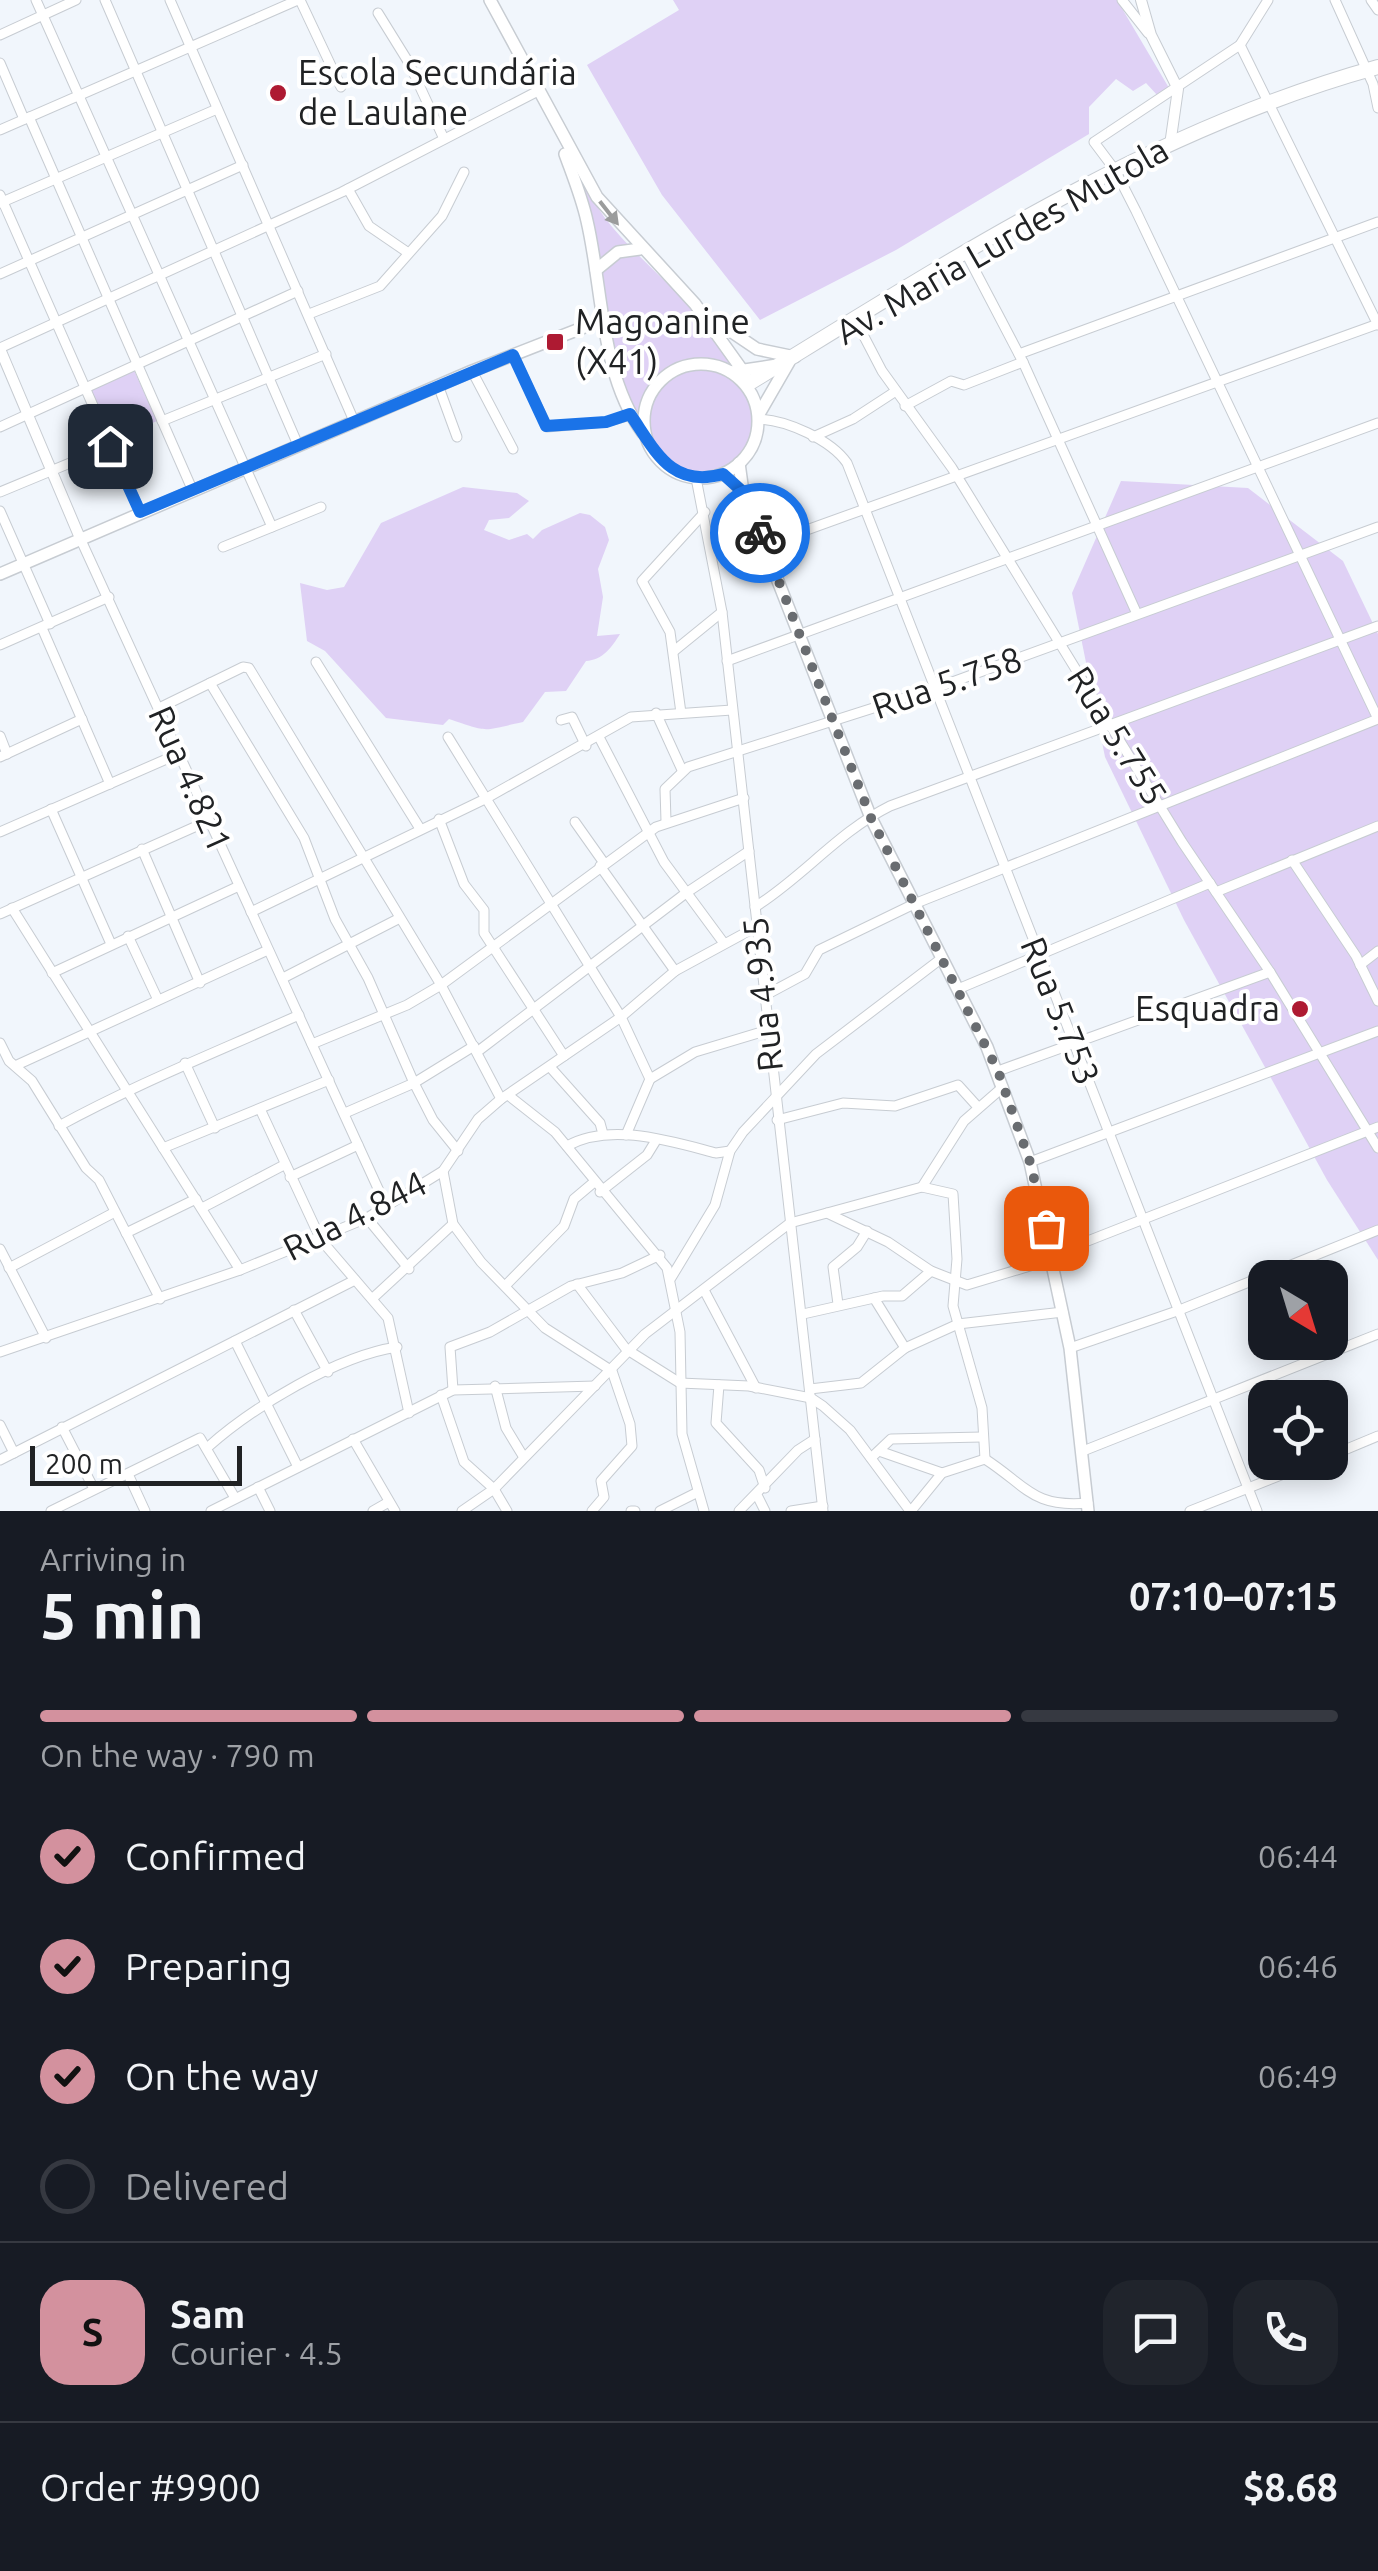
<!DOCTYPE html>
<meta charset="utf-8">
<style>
:root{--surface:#171b24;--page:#20242c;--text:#f1f3f6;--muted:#9ea1a6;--line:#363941;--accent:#d3919e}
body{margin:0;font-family:Ubuntu,sans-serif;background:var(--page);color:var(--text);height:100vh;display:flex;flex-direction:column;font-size:38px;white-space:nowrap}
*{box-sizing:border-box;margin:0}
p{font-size:32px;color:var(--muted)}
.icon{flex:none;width:55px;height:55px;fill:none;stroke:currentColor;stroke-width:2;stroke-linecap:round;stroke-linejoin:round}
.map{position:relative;height:1511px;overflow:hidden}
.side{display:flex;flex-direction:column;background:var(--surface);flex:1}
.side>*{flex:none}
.needle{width:65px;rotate:142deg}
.tools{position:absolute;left:1248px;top:1260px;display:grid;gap:20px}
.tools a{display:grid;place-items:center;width:100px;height:100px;border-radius:20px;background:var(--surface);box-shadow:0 5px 25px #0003;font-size:50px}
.scale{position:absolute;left:30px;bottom:25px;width:212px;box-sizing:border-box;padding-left:10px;border:5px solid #202224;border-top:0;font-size:28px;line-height:35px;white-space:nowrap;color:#202224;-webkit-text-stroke:8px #fff;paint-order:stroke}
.pin{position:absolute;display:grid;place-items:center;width:85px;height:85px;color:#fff;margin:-42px;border-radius:20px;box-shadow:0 5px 15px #0006}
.courier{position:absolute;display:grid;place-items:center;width:100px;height:100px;margin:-50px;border:8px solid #1a73e8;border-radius:50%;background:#fff;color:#222;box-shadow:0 2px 12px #0007}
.head em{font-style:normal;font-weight:700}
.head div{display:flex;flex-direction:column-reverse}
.head{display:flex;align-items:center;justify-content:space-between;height:170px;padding:0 40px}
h1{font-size:65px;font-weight:700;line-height:75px}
.bar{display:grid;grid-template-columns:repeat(4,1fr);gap:15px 10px;align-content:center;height:120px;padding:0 40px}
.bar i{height:12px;border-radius:8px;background:var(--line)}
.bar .selected{background:var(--accent)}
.bar p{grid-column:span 4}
.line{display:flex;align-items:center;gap:25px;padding:0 40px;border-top:2px solid var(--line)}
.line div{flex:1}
.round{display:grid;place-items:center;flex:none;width:105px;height:105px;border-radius:30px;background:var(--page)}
ol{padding:0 40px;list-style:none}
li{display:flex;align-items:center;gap:30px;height:110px}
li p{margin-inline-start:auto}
li .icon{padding:10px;border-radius:50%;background:var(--accent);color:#111;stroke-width:4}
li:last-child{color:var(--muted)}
li i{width:55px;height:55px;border:5px solid var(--line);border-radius:50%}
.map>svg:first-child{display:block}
.green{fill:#dfd1f5}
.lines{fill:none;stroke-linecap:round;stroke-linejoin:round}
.minor-casing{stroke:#c7ccd2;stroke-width:11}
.tertiary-casing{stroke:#c7ccd2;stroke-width:12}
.secondary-casing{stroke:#c7ccd2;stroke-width:14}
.primary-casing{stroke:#c7ccd2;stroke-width:16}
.minor{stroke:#fff;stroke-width:9}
.tertiary{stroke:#fff;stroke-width:10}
.secondary{stroke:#fff;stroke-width:11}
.primary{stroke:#fff;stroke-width:14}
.oneway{fill:#9b9c9c}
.done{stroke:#696c70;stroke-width:10;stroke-dasharray:0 18}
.route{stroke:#1a73e8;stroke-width:12}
.poi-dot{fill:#ae1a32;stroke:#fff;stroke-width:4}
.labels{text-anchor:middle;stroke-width:8;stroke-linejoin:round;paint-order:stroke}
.poi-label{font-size:35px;fill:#202224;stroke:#fff;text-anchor:start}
.street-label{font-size:35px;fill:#202224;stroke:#fff}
</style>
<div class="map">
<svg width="1378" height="1511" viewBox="0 0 1378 1511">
<rect width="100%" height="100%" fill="#f1f6fc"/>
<g class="green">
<polygon points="673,0 1117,0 1169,88 1158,96 1146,83 1133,91 1116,79 1089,107 1089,134 896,250 760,320 662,195 587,65 679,10"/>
<path d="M558 130C573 159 586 192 605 218 650 277 741 334 757 410 769 460 706 497 666 466 647 451 635 422 625 401L586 205Z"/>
<polygon points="133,368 157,421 112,441 88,388"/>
<polygon points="1121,481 1248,488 1343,561 1378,634 1378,1260 1327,1180 1184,920 1105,757 1072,593"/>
<path d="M463 487 517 493 529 501 509 518 489 520 484 530 509 540 527 534 533 539 542 530 580 513 590 515 605 527 609 540 598 569 603 597 597 636 620 634C612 647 603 660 586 661L566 691 545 692 523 722C481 731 490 733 449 719L443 725 386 718 325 651 307 641 300 583 327 590 344 587 381 523Z"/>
</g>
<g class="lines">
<g class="minor-casing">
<g id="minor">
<polyline points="36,0 272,527"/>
<polyline points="105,0 298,445"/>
<polyline points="170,0 354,421"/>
<polyline points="300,0 341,87"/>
<polyline points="1122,0 1148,33"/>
<polyline points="1335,0 1373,84 1378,108"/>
<polyline points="1371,0 1378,10"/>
<polyline points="378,13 409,63 444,139"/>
<polyline points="0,35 76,0"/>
<polyline points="1240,45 1378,325"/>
<polyline points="0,63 24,119"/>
<polyline points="29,117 192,489"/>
<polyline points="0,130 298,0"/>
<polyline points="348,189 369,226 407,252"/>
<polyline points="0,195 140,512"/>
<polyline points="0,203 217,109"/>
<polyline points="968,257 1023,362 1137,614"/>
<polyline points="0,274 243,165"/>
<polyline points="309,314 380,286 442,216 464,172"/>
<polyline points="857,323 882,371 952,468 1182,842 1270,972 1378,1148"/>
<polyline points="0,348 342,192 538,91"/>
<polyline points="1019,354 1378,222"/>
<polyline points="513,355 547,427 606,422 631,415"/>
<polyline points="472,371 513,449"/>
<polyline points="438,385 457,437"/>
<polyline points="905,406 951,381 964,385 1023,362"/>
<path d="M759 419C787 420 831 440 847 463L1257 1511"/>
<polyline points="162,421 326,354"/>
<polyline points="0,427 298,291"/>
<polyline points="813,437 853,419 896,391"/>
<polyline points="696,478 722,612 823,1511"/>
<polyline points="0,492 111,446"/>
<polyline points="0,511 50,624"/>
<polyline points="80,538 386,1206"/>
<polyline points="765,545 1378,324"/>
<polyline points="223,547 321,507"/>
<polyline points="42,628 110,784"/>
<polyline points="0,645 109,597"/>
<polyline points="674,651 722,612"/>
<polyline points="727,661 1378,423"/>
<polyline points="316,662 419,827"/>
<polyline points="210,683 304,838 335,919 368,978 414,1083 433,1120 458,1151"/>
<polyline points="159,708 243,667 249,668 441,985 501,1099"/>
<polyline points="656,713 682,770"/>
<polyline points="681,713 670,632 642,581 705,512"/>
<polyline points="561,720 572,717 586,746"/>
<polyline points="0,736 7,754"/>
<polyline points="448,737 621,1017 650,1079 626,1135"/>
<polyline points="599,737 664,862 723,942"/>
<polyline points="0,757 82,719"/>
<polyline points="51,809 111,944"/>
<polyline points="439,819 464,884 484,910 484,933 564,1056"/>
<polyline points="666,821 665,789 688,767 936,688 1378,527"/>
<polyline points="575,822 604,863"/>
<polyline points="0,832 178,754"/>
<polyline points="142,849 200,983"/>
<polyline points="1292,860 1356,956 1378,1001"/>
<polyline points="600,866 675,971"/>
<polyline points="1216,892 1378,826"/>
<path d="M755 907C803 877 838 832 890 806L1378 626"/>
<polyline points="12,908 240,1270"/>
<polyline points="251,912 485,799 631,717 732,710"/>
<polyline points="0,914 208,821"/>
<polyline points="128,936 158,1000"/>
<polyline points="1360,965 1378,951"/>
<polyline points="52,973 239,886"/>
<polyline points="283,978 398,919"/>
<polyline points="958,989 1210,883"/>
<polyline points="764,996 805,974 819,950 914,904 1378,719 1136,211 1115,170 1094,142 1240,45 1268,0"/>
<polyline points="0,1043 9,1061 32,1081 86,1168 99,1180 160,1299"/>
<polyline points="312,1044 407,1005 441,985 656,827 744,798"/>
<polyline points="477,1052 686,893 749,851"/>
<polyline points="185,1063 215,1128"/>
<polyline points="17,1065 268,950"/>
<polyline points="550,1067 600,1123 603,1134"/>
<polyline points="998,1071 1270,972"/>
<polyline points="650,1079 695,1052 768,1030"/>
<polyline points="508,1095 555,1132 667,1268 680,1332 682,1434 704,1511"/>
<polyline points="261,1111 321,1240 388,1318 409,1413"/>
<polyline points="345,1113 414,1083 474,1046"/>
<polyline points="777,1120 843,1103 895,1106 958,1085 977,1106"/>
<path d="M59 1126C138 1083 217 1052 299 1015"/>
<path d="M567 1146C610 1122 670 1141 716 1153L730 1151"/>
<polyline points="163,1148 329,1080"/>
<polyline points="1030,1162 1378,1031"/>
<polyline points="443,1171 453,1224 481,1262 545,1328 612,1371 630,1424 632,1446 601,1481 604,1497 592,1511"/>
<polyline points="290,1177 358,1145"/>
<polyline points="922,1187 964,1121 1003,1087"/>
<polyline points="600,1192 647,1155 655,1142"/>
<polyline points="202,1208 284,1165"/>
<polyline points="827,1213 922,1187 953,1194 957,1259 953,1306 982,1408 985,1459"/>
<polyline points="367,1218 409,1269"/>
<polyline points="126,1233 196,1199"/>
<polyline points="0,1249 46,1338"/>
<polyline points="1052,1255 1378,1127"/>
<polyline points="9,1268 115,1212"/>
<polyline points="671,1278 715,1205 730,1151 743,1132 816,1054 942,958"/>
<polyline points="577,1284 626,1349 680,1383 749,1386 811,1398 823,1406 850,1430 910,1511"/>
<polyline points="506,1285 564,1226 574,1199 593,1183"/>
<polyline points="704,1290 756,1388"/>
<polyline points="373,1298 453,1224"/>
<polyline points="874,1298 905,1348"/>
<polyline points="838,1304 833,1267 857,1247 867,1231"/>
<polyline points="294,1310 328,1372"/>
<polyline points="803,1314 883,1296 902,1296 931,1271"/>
<polyline points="235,1341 298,1467"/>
<polyline points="1070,1348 1177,1311 1378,1230"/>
<polyline points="0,1352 240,1270 367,1218 443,1171 478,1119 501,1099 621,1017 675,971 756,927"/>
<polyline points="719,1385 716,1423 759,1470 765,1488"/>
<polyline points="495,1386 506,1428 523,1456"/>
<polyline points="810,1389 861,1383 905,1348 958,1324 1063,1312"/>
<polyline points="453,1390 450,1347 490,1332 571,1286 622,1273 660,1255"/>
<polyline points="441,1395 464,1462 494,1489 507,1511"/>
<polyline points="0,1425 14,1453"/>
<polyline points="62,1427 94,1489"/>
<polyline points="353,1439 395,1511"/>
<path d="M208 1447C253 1407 337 1356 397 1347"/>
<polyline points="879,1451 942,1473"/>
<polyline points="1083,1451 1378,1334"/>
<polyline points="1330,1456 1378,1436"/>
<polyline points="871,1458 891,1439 982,1437"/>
<polyline points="0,1460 355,1280"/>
<polyline points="128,1474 145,1511"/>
<polyline points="258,1487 270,1511"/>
<polyline points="757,1495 765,1511"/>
<polyline points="51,1511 200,1438 235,1498"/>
<polyline points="211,1511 453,1390 595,1386"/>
<polyline points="373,1511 387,1503"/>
<polyline points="462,1511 494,1489 645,1334 790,1223 827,1213 888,1242 931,1271 967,1285 1053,1259"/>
<polyline points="631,1511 635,1511"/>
<polyline points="660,1511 698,1492"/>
<polyline points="739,1511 798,1450 815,1439"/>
<polyline points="791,1511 823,1506"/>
<path d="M911 1511 942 1473 985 1459C1027 1486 1032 1508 1088 1503"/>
<polyline points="1190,1511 1314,1462"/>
</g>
</g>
<g class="tertiary-casing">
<g id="tertiary">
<polyline points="1141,0 1151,35 1178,89 1170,145"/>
<polyline points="0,349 80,538"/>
</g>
</g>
<g class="secondary-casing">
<g id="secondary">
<polyline points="490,0 597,197 695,304 745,374"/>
<path d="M565 154C573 176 582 198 587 221 603 289 600 375 643 433"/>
<polyline points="596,270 618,252 640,249"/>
<polyline points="714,320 757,349 795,357"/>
<circle cx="701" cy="421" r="57"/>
<polyline points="731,372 777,365"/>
<polyline points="759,414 789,362"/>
<polyline points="739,463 743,492 871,818 987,1047 1030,1162 1070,1348 1088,1511"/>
<polyline points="0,574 472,371 605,319"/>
</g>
</g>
<g class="primary-casing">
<path id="primary" d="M748 384C949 261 1149 130 1378 67"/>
</g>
<use href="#minor" class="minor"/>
<use href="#tertiary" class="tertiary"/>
<use href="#secondary" class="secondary"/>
<use href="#primary" class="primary"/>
</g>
<defs><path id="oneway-solid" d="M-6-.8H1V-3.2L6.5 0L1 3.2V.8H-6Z" transform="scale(2.5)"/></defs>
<use class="oneway" href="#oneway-solid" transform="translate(609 213) rotate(52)"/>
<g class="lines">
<polyline class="done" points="760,533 871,818 998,1071 1030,1162 1046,1228"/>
<path class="route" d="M110 446 140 512 513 355 546 426 606 422 630 414C655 450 671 489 723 474L743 492 760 533"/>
</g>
<g class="poi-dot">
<circle cx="278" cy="93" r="10"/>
<rect x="545" y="332" width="20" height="20" rx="5"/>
<circle cx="1300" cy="1009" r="10"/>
</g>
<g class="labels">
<g class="poi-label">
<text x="298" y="85">Escola Secundária<tspan x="298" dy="40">de Laulane</tspan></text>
<text x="575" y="334">Magoanine<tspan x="575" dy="40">(X41)</tspan></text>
<text x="1280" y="1021" text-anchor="end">Esquadra</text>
</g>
<g class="street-label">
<text transform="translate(1002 241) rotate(-30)" y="12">Av. Maria Lurdes Mutola</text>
<text transform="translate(947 683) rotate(-19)" y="12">Rua 5.758</text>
<text transform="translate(1117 736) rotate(58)" y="12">Rua 5.755</text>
<text transform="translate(190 779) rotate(66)" y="12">Rua 4.821</text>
<text transform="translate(763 994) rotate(-96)" y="12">Rua 4.935</text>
<text transform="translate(1060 1011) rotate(68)" y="12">Rua 5.753</text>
<text transform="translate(355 1216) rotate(-27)" y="12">Rua 4.844</text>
</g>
</g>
</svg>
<div class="tools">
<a><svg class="needle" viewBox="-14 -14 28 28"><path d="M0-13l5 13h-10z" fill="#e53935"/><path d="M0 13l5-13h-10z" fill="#9ea1a6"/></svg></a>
<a><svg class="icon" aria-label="locate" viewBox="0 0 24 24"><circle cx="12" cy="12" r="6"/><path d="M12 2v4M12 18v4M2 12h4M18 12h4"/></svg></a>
</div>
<div class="scale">200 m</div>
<div class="pin" style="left:1046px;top:1228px;background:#ea580c"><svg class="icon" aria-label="bag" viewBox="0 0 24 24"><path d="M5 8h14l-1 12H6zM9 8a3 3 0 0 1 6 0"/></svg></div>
<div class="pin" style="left:110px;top:446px;background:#1f2937"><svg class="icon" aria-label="home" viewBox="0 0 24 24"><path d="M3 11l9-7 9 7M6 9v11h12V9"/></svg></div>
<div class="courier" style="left:760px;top:533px"><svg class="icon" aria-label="bike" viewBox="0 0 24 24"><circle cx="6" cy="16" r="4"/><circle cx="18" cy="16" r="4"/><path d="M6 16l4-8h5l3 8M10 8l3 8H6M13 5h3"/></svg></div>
</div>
<section class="side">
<div class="head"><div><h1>5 min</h1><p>Arriving in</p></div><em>07:10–07:15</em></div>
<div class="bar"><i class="selected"></i><i class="selected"></i><i class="selected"></i><i></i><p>On the way · 790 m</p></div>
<ol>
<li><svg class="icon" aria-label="check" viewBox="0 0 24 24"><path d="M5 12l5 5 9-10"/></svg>Confirmed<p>06:44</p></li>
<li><svg class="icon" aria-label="check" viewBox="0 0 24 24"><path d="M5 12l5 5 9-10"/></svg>Preparing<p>06:46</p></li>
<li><svg class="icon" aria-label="check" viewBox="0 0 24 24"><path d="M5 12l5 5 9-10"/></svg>On the way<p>06:49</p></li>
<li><i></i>Delivered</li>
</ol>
<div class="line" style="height:180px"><b class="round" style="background:var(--accent);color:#111">S</b><div><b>Sam</b><p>Courier · 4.5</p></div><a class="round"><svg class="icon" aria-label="chat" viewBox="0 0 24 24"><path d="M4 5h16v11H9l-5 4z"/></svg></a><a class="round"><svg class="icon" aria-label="phone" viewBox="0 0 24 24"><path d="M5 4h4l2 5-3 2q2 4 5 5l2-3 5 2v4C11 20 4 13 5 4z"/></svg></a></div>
<div class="line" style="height:130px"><div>Order #9900</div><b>$8.68</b></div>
</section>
